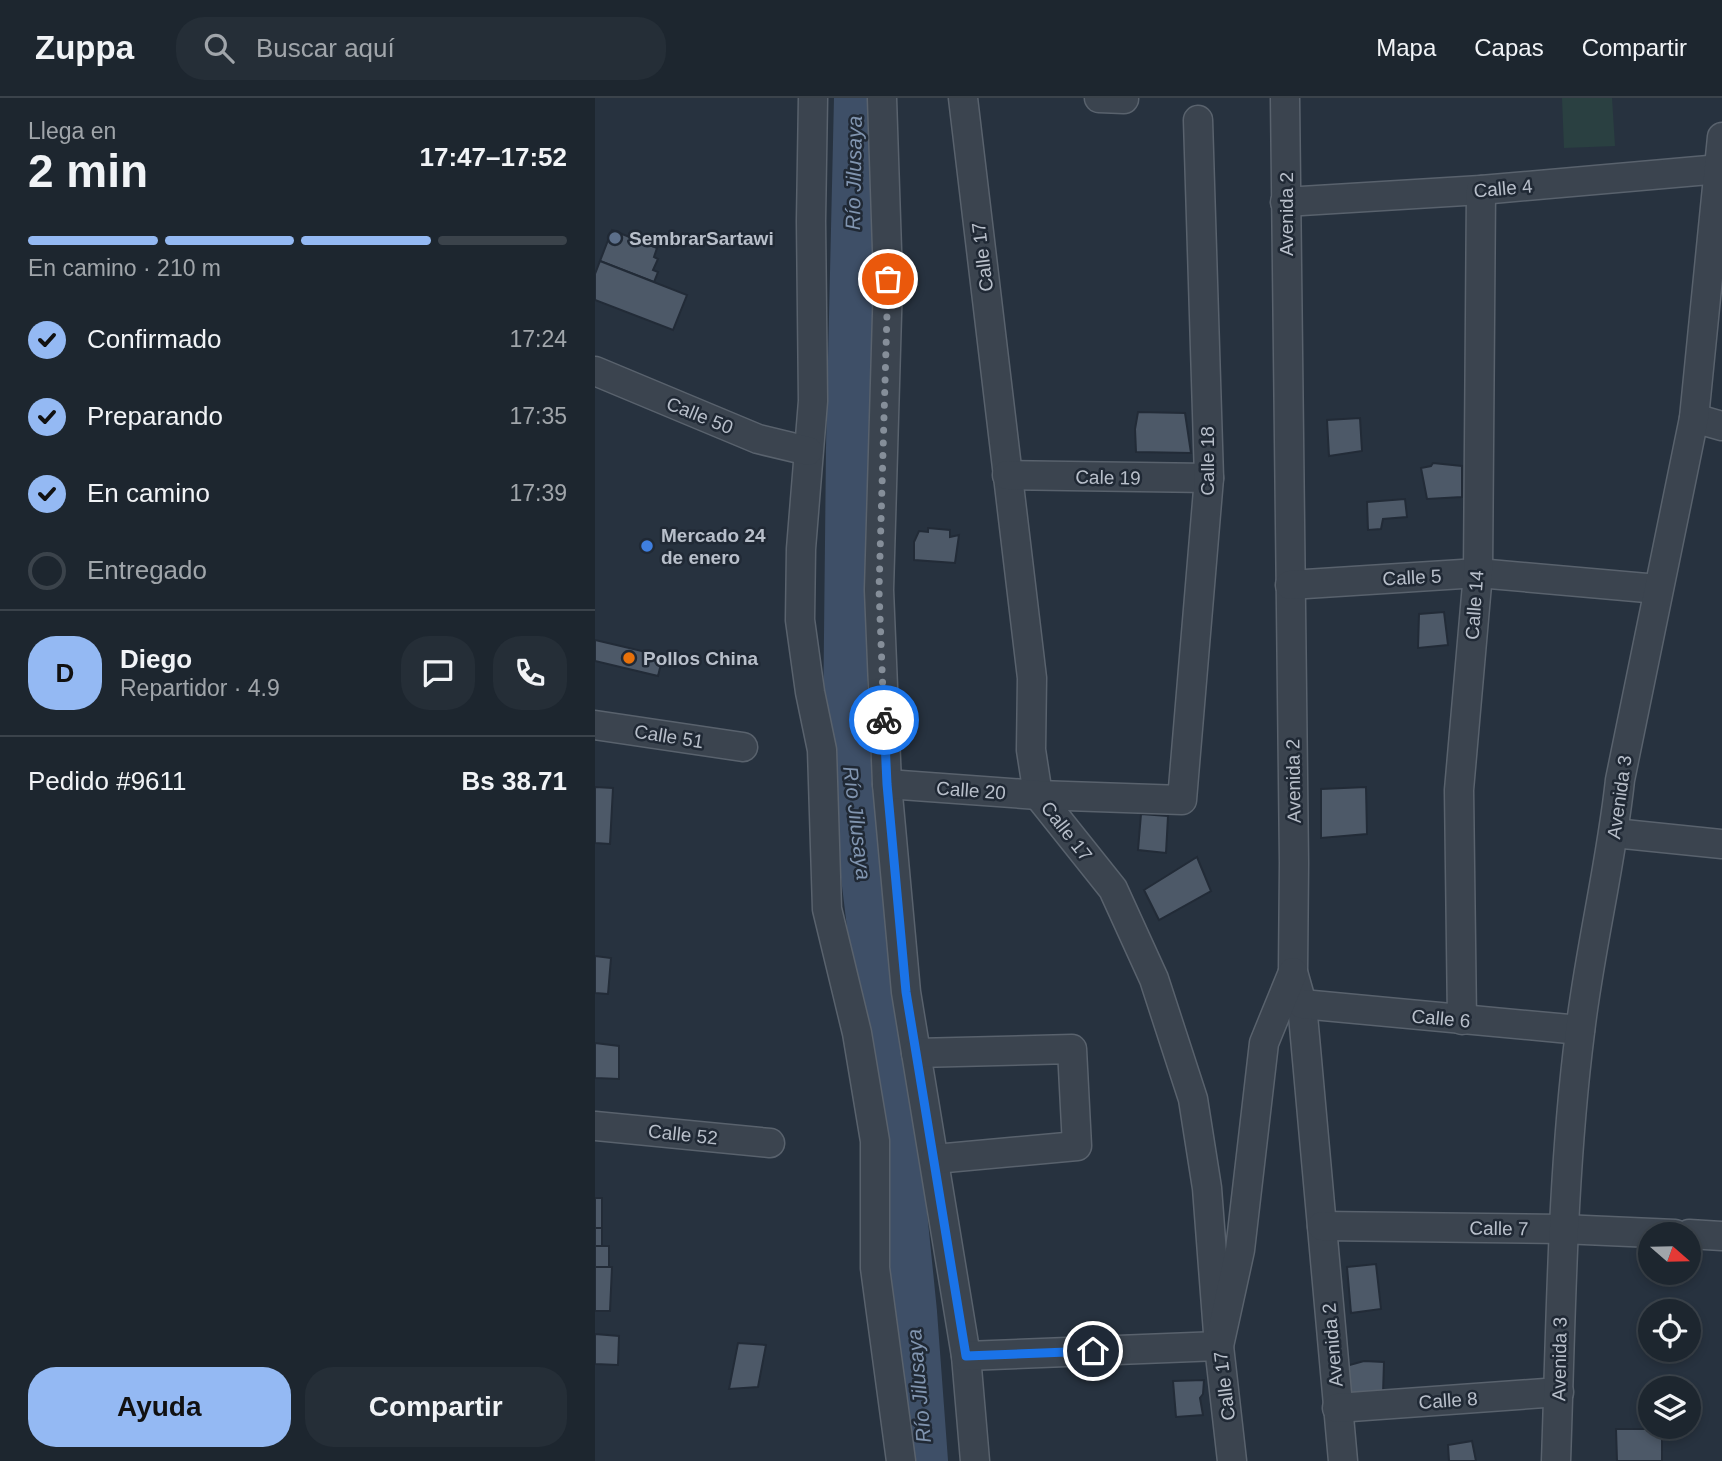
<!DOCTYPE html>
<html lang="es">
<meta charset="utf-8">
<style>
:root{--surface:#1d262f;--page:#252e37;--text:#f1f3f6;--muted:#a0a5aa;--line:#3b434b;--accent:#94b9f3}
body{margin:0;font-family:Helvetica,sans-serif;background:var(--page);color:var(--text);height:100vh;display:flex;flex-direction:column;font-size:26px;white-space:nowrap}
*{box-sizing:border-box;margin:0}
p{font-size:23px;color:var(--muted)}
.icon{flex:none;width:38px;height:38px;fill:none;stroke:currentColor;stroke-width:2;stroke-linecap:round;stroke-linejoin:round}
.map{position:relative;flex:1;overflow:hidden}
.sheet{display:flex;flex-direction:column;background:var(--surface);width:595px}
.sheet>*{flex:none}
.needle{width:46px;rotate:110deg}
.controls{position:absolute;left:1043px;top:1124px;display:grid;gap:14px}
.controls a{display:grid;place-items:center;width:63px;height:63px;border-radius:50%;background:var(--surface);box-shadow:0 4px 10px #0003,0 0 0 2px var(--line);font-size:35px}
.pin{position:absolute;display:grid;place-items:center;width:60px;height:60px;color:#fff;margin:-30px;border:4px solid #fff;border-radius:50%;box-shadow:0 2px 7px #0007}
.courier{position:absolute;display:grid;place-items:center;width:70px;height:70px;margin:-35px;border:5px solid #1a73e8;border-radius:50%;background:#fff;color:#222;box-shadow:0 2px 9px #0007}
.head em{font-style:normal;font-weight:700}
.head div{display:flex;flex-direction:column-reverse}
.head{display:flex;align-items:center;justify-content:space-between;height:119px;padding:0 28px}
h1{font-size:46px;font-weight:700;line-height:52px}
.bar{display:grid;grid-template-columns:repeat(4,1fr);gap:10px 7px;align-content:center;height:84px;padding:0 28px}
.bar i{height:9px;border-radius:5px;background:var(--line)}
.bar .selected{background:var(--accent)}
.bar p{grid-column:span 4}
.line{display:flex;align-items:center;gap:18px;padding:0 28px;border-top:2px solid var(--line)}
.line div{flex:1}
.round{display:grid;place-items:center;flex:none;width:74px;height:74px;border-radius:28px;background:var(--page)}
ol{padding:0 28px;list-style:none}
li{display:flex;align-items:center;gap:21px;height:77px}
li p{margin-inline-start:auto}
li .icon{padding:7px;border-radius:50%;background:var(--accent);color:#111;stroke-width:4}
li:last-child{color:var(--muted)}
li i{width:38px;height:38px;border:4px solid var(--line);border-radius:50%}
.button{display:flex;gap:14px;margin-top:auto;padding:14px 28px}
.button a{flex:1;height:80px;border-radius:28px;background:var(--accent);color:#111;font-size:28px;font-weight:700;line-height:80px;text-align:center}
.button a+a{background:var(--page);color:var(--text)}
header{display:flex;align-items:center;gap:42px;box-sizing:border-box;height:98px;padding:0 35px;background:var(--surface);border-bottom:2px solid var(--line)}
header strong{font-size:33px}
nav{display:flex;gap:38px;margin-inline-start:auto;font-size:24px}
.search{width:490px;height:63px;background:var(--page);display:flex;align-items:center;gap:18px;box-sizing:border-box;padding:0 24px;border-radius:28px;color:var(--muted);font-size:26px}
main{display:flex;flex:1;min-height:0}
.map>svg:first-child{display:block}
.green{fill:#2a4041}
.lines{fill:none;stroke-linecap:round;stroke-linejoin:round}
.river{stroke:#3e4f67;stroke-width:44}
.building{fill:#4d5968;stroke:#222b37;stroke-width:2}
.minor-casing{stroke:#59626d;stroke-width:31}
.minor{stroke:#3b444f;stroke-width:28}
.done{stroke:#858e99;stroke-width:7;stroke-dasharray:0 12.6}
.route{stroke:#1a73e8;stroke-width:9}
.service-dot{fill:#5c6f8a;stroke:#202935;stroke-width:2.5}
.shop-dot{fill:#3f7fe0;stroke:#202935;stroke-width:2.5}
.food-dot{fill:#e8710a;stroke:#202935;stroke-width:2.5}
.labels{text-anchor:middle;stroke-width:5;stroke-linejoin:round;paint-order:stroke}
.street-label{font-size:19px;fill:#b8bfca;stroke:#202935}
.poi-label{font-size:19px;font-weight:bold;fill:#b8bfca;stroke:#202935;text-anchor:start}
.water-label{font-size:21px;font-style:italic;fill:#8195b0;stroke:#202935}
</style>
<header>
<strong>Zuppa</strong>
<div class="search"><svg class="icon" aria-label="search" viewBox="0 0 24 24"><circle cx="10" cy="10" r="6"/><path d="M15 15l6 6"/></svg>Buscar aquí</div>
<nav><a>Mapa</a><a>Capas</a><a>Compartir</a></nav>
</header>
<main>
<section class="sheet">
<div class="head"><div><h1>2 min</h1><p>Llega en</p></div><em>17:47–17:52</em></div>
<div class="bar"><i class="selected"></i><i class="selected"></i><i class="selected"></i><i></i><p>En camino · 210 m</p></div>
<ol>
<li><svg class="icon" aria-label="check" viewBox="0 0 24 24"><path d="M5 12l5 5 9-10"/></svg>Confirmado<p>17:24</p></li>
<li><svg class="icon" aria-label="check" viewBox="0 0 24 24"><path d="M5 12l5 5 9-10"/></svg>Preparando<p>17:35</p></li>
<li><svg class="icon" aria-label="check" viewBox="0 0 24 24"><path d="M5 12l5 5 9-10"/></svg>En camino<p>17:39</p></li>
<li><i></i>Entregado</li>
</ol>
<div class="line" style="height:126px"><b class="round" style="background:var(--accent);color:#111">D</b><div><b>Diego</b><p>Repartidor · 4.9</p></div><a class="round"><svg class="icon" aria-label="chat" viewBox="0 0 24 24"><path d="M4 5h16v11H9l-5 4z"/></svg></a><a class="round"><svg class="icon" aria-label="phone" viewBox="0 0 24 24"><path d="M5 4h4l2 5-3 2q2 4 5 5l2-3 5 2v4C11 20 4 13 5 4z"/></svg></a></div>
<div class="line" style="height:91px"><div>Pedido #9611</div><b>Bs 38.71</b></div>
<div class="button"><a>Ayuda</a><a>Compartir</a></div>
</section>
<div class="map">
<svg width="1127" height="1363" viewBox="0 0 1127 1363">
<rect width="100%" height="100%" fill="#27323f"/>
<polygon class="green" points="967,0 1017,0 1020,48 969,50"/>
<g class="lines">
<polyline class="river" points="261,0 253,350 250,630 286,927 304,1055 320,1214 331,1363"/>
</g>
<g class="building">
<polygon points="17,132 62,150 59,159 63,161 58,172 63,174 59,184 5,163"/>
<polygon points="5,163 92,197 78,232 0,202 0,176"/>
<polygon points="543,314 590,315 596,355 541,354 540,331"/>
<polygon points="765,320 767,353 734,358 732,322"/>
<polygon points="838,365 867,368 867,399 832,401 826,370 836,368"/>
<polygon points="810,401 812,419 788,421 786,431 773,432 772,404"/>
<polygon points="333,430 355,432 355,439 364,437 360,465 319,462 319,444 324,433 333,434"/>
<polygon points="849,514 853,547 823,550 824,516"/>
<polygon points="0,542 68,558 63,578 0,563"/>
<polygon points="0,689 18,690 15,746 0,745"/>
<polygon points="771,689 772,736 726,740 726,691"/>
<polygon points="546,716 573,718 571,755 543,752"/>
<polygon points="602,759 616,793 564,822 549,792"/>
<polygon points="0,858 16,860 13,896 0,895"/>
<polygon points="0,945 24,948 24,981 0,980"/>
<rect x="0" y="1100" width="7" height="30"/>
<rect x="0" y="1130" width="7" height="18"/>
<polygon points="0,1148 14,1148 14,1170 0,1169"/>
<polygon points="781,1166 786,1211 756,1215 752,1169"/>
<polygon points="0,1169 17,1169 15,1213 0,1213"/>
<polygon points="0,1236 24,1238 23,1267 0,1266"/>
<polygon points="143,1245 171,1247 163,1289 134,1291"/>
<polygon points="769,1263 789,1264 788,1296 753,1300 751,1268"/>
<polygon points="609,1282 608,1296 605,1300 608,1317 581,1319 578,1283"/>
<polygon points="1021,1331 1067,1331 1067,1363 1022,1363"/>
<polygon points="877,1343 881,1363 854,1363 853,1347"/>
</g>
<g class="lines">
<g class="minor-casing">
<g id="minor">
<polyline points="218,0 216,123 218,303 206,451 205,522 215,594 227,652 232,811 262,935 280,1043 280,1170 306,1363"/>
<polyline points="287,0 293,182 284,492 292,686 311,894 371,1258 380,1363"/>
<polyline points="368,0 437,580 436,652 443,697 518,791 559,881 598,1001 612,1090 624,1248 637,1363"/>
<polyline points="504,0 529,1"/>
<polyline points="690,0 699,765 698,874 707,906 748,1363"/>
<polyline points="690,104 886,92 1125,71"/>
<polyline points="0,273 163,341 213,353"/>
<polyline points="1099,320 1127,328"/>
<polyline points="412,377 614,380"/>
<polyline points="695,487 883,475 1063,491"/>
<polyline points="0,627 148,649"/>
<polyline points="292,686 443,697 587,702 614,380 603,22"/>
<polyline points="1019,735 1127,746"/>
<polyline points="707,906 985,932"/>
<polyline points="867,922 864,692 883,475 886,92"/>
<polyline points="321,955 477,951 482,1048 340,1061"/>
<polyline points="0,1028 175,1045"/>
<polyline points="727,1128 967,1131 1080,1136"/>
<polyline points="1094,1136 1127,1138"/>
<polyline points="371,1258 624,1248 645,1152 669,945 698,874"/>
<polyline points="742,1310 964,1294"/>
<path d="M961 1363C966 1220 967 1076 985 934 995 849 1016 767 1025 682L1099 320 1127 39"/>
</g>
</g>
<use href="#minor" class="minor"/>
</g>
<g class="lines">
<polyline class="done" points="289,622 284,492 293,181"/>
<polyline class="route" points="289,622 292,686 311,894 371,1258 498,1253"/>
</g>
<circle class="service-dot" cx="20" cy="140" r="7"/>
<circle class="shop-dot" cx="52" cy="448" r="7"/>
<circle class="food-dot" cx="34" cy="560" r="7"/>
<g class="labels">
<g class="street-label">
<text transform="translate(908 90) rotate(-5)" y="7">Calle 4</text>
<text transform="translate(691 116) rotate(-90)" y="7">Avenida 2</text>
<text transform="translate(387 159) rotate(-97)" y="7">Calle 17</text>
<text transform="translate(105 317) rotate(22)" y="7">Calle 50</text>
<text transform="translate(612 363) rotate(-90)" y="7">Calle 18</text>
<text transform="translate(513 379) rotate(1)" y="7">Cale 19</text>
<text transform="translate(817 479) rotate(-3)" y="7">Calle 5</text>
<text transform="translate(879 507) rotate(-86)" y="7">Calle 14</text>
<text transform="translate(74 638) rotate(9)" y="7">Calle 51</text>
<text transform="translate(698 683) rotate(-91)" y="7">Avenida 2</text>
<text transform="translate(376 692) rotate(4)" y="7">Calle 20</text>
<text transform="translate(1024 699) rotate(-82)" y="7">Avenida 3</text>
<text transform="translate(472 733) rotate(52)" y="7">Calle 17</text>
<text transform="translate(846 920) rotate(5)" y="7">Calle 6</text>
<text transform="translate(88 1036) rotate(6)" y="7">Calle 52</text>
<text transform="translate(904 1130) rotate(1)" y="7">Calle 7</text>
<text transform="translate(737 1247) rotate(-95)" y="7">Avenida 2</text>
<text transform="translate(964 1261) rotate(-89)" y="7">Avenida 3</text>
<text transform="translate(629 1288) rotate(-97)" y="7">Calle 17</text>
<text transform="translate(853 1302) rotate(-4)" y="7">Calle 8</text>
</g>
<g class="poi-label">
<text x="34" y="147">SembrarSartawi</text>
<text x="66" y="444">Mercado 24<tspan x="66" dy="22">de enero</tspan></text>
<text x="48" y="567">Pollos China</text>
</g>
<g class="water-label">
<text transform="translate(259 75) rotate(-89)" y="7">Río Jilusaya</text>
<text transform="translate(262 725) rotate(83)" y="7">Río Jilusaya</text>
<text transform="translate(324 1288) rotate(-95)" y="7">Río Jilusaya</text>
</g>
</g>
</svg>
<div class="controls">
<a><svg class="needle" viewBox="-14 -14 28 28"><path d="M0-13l5 13h-10z" fill="#e53935"/><path d="M0 13l5-13h-10z" fill="#a0a5aa"/></svg></a>
<a><svg class="icon" aria-label="locate" viewBox="0 0 24 24"><circle cx="12" cy="12" r="6"/><path d="M12 2v4M12 18v4M2 12h4M18 12h4"/></svg></a>
<a><svg class="icon" aria-label="layers" viewBox="0 0 24 24"><path d="M12 4l9 5-9 5-9-5zM3 14l9 5 9-5"/></svg></a>
</div>
<div class="pin" style="left:293px;top:181px;background:#ea580c"><svg class="icon" aria-label="bag" viewBox="0 0 24 24"><path d="M5 8h14l-1 12H6zM9 8a3 3 0 0 1 6 0"/></svg></div>
<div class="pin" style="left:498px;top:1253px;background:#1f2937"><svg class="icon" aria-label="home" viewBox="0 0 24 24"><path d="M3 11l9-7 9 7M6 9v11h12V9"/></svg></div>
<div class="courier" style="left:289px;top:622px"><svg class="icon" aria-label="bike" viewBox="0 0 24 24"><circle cx="6" cy="16" r="4"/><circle cx="18" cy="16" r="4"/><path d="M6 16l4-8h5l3 8M10 8l3 8H6M13 5h3"/></svg></div>
</div>
</main>
